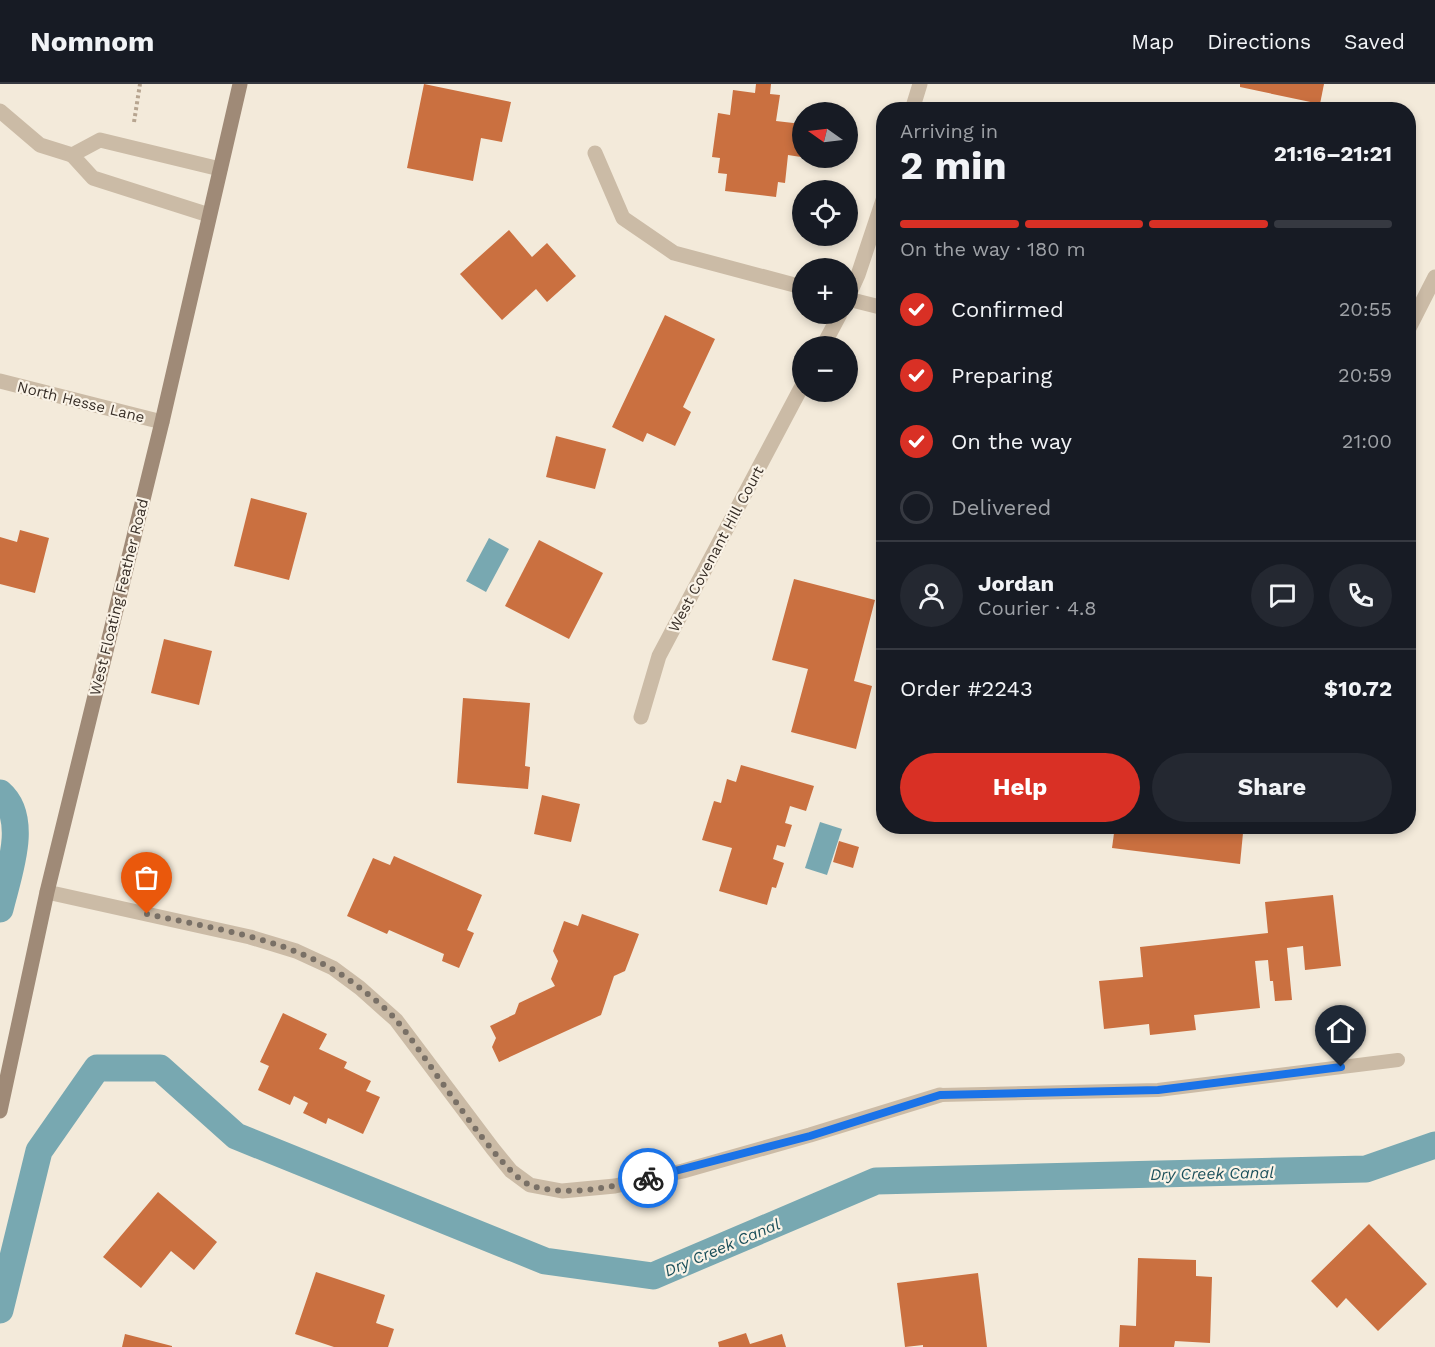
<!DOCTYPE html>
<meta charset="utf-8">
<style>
:root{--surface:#171b24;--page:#242831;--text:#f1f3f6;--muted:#9ea1a6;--line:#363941;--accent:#d93025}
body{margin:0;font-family:"Work Sans",sans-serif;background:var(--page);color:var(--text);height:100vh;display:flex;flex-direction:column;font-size:22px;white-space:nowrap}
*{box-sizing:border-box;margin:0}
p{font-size:20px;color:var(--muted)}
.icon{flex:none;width:33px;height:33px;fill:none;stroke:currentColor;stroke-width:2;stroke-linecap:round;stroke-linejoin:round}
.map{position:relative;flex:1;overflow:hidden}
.panel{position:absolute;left:876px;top:18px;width:540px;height:732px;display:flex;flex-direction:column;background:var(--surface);border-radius:24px;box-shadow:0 3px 9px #0003}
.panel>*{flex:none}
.needle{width:39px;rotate:284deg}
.tools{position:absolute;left:792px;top:18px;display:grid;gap:12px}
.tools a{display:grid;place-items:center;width:66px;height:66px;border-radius:50%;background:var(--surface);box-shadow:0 3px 9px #0003;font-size:30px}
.pin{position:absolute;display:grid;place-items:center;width:51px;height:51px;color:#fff;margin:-62px -26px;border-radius:50% 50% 50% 0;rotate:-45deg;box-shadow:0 0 6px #0007}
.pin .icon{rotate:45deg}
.courier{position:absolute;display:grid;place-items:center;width:60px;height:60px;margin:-30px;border:4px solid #1a73e8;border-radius:50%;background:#fff;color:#222;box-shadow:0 2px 8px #0007}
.head em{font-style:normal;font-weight:700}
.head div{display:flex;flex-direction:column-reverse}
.head{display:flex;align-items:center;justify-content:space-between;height:102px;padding:0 24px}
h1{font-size:39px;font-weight:700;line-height:45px}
.bar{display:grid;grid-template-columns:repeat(4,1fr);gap:9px 6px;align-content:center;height:72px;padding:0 24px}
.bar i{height:8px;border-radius:4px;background:var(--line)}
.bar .selected{background:var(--accent)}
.bar p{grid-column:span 4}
.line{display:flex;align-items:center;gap:15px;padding:0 24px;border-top:2px solid var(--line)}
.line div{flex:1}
.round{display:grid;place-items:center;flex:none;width:63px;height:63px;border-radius:32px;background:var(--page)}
ol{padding:0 24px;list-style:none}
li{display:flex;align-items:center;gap:18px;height:66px}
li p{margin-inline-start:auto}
li .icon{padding:6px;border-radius:50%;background:var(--accent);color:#fff;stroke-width:4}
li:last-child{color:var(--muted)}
li i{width:33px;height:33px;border:3px solid var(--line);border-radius:50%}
.cta{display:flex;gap:12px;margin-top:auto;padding:12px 24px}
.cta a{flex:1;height:69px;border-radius:36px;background:var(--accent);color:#fff;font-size:24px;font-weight:700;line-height:69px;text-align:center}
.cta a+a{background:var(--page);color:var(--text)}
header{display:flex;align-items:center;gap:36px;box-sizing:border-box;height:84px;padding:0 30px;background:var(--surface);border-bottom:2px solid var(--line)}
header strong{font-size:28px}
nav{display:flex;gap:33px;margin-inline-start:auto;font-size:21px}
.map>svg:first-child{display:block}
.water{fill:#78a8b1}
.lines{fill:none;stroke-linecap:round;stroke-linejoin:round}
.canal{stroke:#78a8b1;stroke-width:27}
.building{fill:#ca7040}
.path{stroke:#b7a590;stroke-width:4;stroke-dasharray:3 3;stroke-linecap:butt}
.service{stroke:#cbbba6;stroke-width:14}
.minor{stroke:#cbbba6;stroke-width:15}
.secondary{stroke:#9f8a77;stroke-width:15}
.done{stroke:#797066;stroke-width:6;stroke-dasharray:0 10.8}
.route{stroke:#1a73e8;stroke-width:8}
.labels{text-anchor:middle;stroke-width:4.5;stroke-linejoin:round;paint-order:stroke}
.street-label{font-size:15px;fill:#372e27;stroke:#faf3e7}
.water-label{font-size:16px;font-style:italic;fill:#1b4f5a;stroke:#faf3e7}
</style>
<header>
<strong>Nomnom</strong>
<nav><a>Map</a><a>Directions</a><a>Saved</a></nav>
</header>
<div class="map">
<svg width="1435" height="1263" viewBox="0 0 1435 1263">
<rect width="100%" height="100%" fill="#f3eada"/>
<g class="water">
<polygon points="489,454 509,465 486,508 466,497"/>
<polygon points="820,738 842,745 827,791 805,784"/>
</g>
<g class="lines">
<g class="canal">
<path d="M0 709C30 735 8 791 0 825"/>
<polyline points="0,1226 39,1067 97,984 160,984 236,1052 545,1177 653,1192 876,1097 1366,1085 1435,1061"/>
</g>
</g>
<g class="building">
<polygon points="424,0 511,18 502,58 481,54 473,97 407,84"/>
<polygon points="756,0 771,0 770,10 780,11 776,37 802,40 801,73 788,71 785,99 778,98 776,113 725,107 727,90 718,89 720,74 712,73 718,29 730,31 733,6 755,9"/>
<polygon points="1240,0 1324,0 1320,20 1240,3"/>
<polygon points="509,146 532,173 547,159 576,192 547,218 536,205 502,236 460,190"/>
<polygon points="665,231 715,255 683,323 691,328 675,362 647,349 643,358 612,343"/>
<polygon points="556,352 606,365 595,405 546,393"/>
<polygon points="251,414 307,429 289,496 234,482"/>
<polygon points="20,446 49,454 35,509 0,500 0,453 17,458"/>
<polygon points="539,456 603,489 569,555 505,522"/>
<polygon points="794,495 875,516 854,597 872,602 856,665 791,648 808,585 772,576"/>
<polygon points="164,555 212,567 199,621 151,609"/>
<polygon points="463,614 530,619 525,682 530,683 528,705 457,699"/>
<polygon points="741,681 814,702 806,727 790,722 785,739 792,741 785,763 777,761 773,775 784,779 776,804 772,803 767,821 719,807 732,764 702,756 714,717 721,719 727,695 736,698"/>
<polygon points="542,711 580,720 571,758 534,750"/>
<polygon points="1115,742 1190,742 1243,749 1240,780 1112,764"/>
<polygon points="839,757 859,763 853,784 833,778"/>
<polygon points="394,772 482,811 467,846 474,849 459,884 442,877 444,870 389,846 387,850 347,832 373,774 390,781"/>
<polygon points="1333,811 1341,882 1305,886 1303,862 1287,864 1292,916 1275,917 1273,897 1270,897 1268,876 1255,877 1260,924 1194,931 1196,946 1150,951 1149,940 1104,945 1099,897 1143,893 1140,863 1268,849 1265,818"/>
<polygon points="582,830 639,850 625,887 614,892 601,931 499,978 492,963 496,954 490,942 515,930 519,919 555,902 551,895 558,877 553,867 564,837 578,842"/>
<polygon points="283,929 327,950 319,965 347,978 344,984 371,997 366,1007 380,1013 363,1050 328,1034 326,1040 303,1029 308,1019 294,1012 290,1021 258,1006 269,982 260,978"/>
<polygon points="158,1108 217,1158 194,1186 171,1167 141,1204 103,1173"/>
<polygon points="1369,1140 1427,1200 1378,1247 1346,1214 1337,1224 1311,1197"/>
<polygon points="1138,1174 1196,1176 1196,1192 1212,1193 1210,1259 1175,1257 1174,1263 1119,1263 1120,1241 1136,1242"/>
<polygon points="316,1188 385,1211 376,1239 394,1245 388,1263 334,1263 295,1250"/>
<polygon points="978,1189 987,1263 923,1263 923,1261 905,1263 897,1199"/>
<polygon points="746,1249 750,1260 782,1250 786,1263 719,1263 718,1258"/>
<polygon points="125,1250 172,1262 172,1263 122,1263"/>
</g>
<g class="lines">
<polyline class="path" points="134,38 140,0"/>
<polyline class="service" points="940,1011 1158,1006 1398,976"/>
<g class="minor">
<polyline points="912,26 920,0"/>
<polyline points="0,27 40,61 72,71"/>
<polyline points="595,69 623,134 674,169 802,203"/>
<polyline points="209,131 93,94 72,71 100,56 220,85"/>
<polyline points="848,213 858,191 884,113"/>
<polyline points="848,215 884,224"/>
<polyline points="1408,246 1435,193"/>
<polyline points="823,262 840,230"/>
<polyline points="0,297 162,338"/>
<polyline points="641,633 659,572 802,302"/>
<polyline points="47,808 250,853 296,867 333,884 360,904 396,936 493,1065 511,1087 530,1101 562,1107 615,1102 683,1087 810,1051 940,1011"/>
</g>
<polyline class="secondary" points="0,1027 47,808 162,338 240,0"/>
</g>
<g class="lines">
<path class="done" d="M147 830C221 846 300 856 360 904 373 914 387 925 397 937 424 968 500 1092 532 1102 569 1113 611 1103 648 1094"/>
<polyline class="route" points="648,1094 810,1052 940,1011 1158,1006 1341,983"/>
</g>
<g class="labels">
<g class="street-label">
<text transform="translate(81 318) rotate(14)" y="5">North Hesse Lane</text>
<text transform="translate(716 465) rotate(-62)" y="5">West Covenant Hill Court</text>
<text transform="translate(119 513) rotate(-76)" y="5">West Floating Feather Road</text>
</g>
<g class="water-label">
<text transform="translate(1212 1089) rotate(-1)" y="6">Dry Creek Canal</text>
<text transform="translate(722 1163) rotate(-23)" y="6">Dry Creek Canal</text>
</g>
</g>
</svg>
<div class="tools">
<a><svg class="needle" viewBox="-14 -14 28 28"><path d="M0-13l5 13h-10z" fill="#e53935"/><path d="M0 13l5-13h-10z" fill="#9ea1a6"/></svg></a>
<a><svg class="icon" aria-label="locate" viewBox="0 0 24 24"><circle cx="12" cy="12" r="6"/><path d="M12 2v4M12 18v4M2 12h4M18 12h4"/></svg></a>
<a>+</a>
<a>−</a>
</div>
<div class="pin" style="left:147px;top:830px;background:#ea580c"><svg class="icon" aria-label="bag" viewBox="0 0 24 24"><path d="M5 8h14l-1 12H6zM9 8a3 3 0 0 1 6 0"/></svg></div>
<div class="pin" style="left:1341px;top:983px;background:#1f2937"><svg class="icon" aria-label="home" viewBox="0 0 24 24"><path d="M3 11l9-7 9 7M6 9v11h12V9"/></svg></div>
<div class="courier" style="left:648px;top:1094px"><svg class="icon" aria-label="bike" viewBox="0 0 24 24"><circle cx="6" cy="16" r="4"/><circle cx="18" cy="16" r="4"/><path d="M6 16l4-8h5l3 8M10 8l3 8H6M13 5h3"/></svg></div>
<section class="panel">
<div class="head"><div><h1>2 min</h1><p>Arriving in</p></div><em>21:16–21:21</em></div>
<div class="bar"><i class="selected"></i><i class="selected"></i><i class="selected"></i><i></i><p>On the way · 180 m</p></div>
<ol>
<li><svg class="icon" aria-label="check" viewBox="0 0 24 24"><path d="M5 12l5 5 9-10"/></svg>Confirmed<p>20:55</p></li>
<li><svg class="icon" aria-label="check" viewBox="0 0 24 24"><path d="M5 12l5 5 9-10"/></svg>Preparing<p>20:59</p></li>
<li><svg class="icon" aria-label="check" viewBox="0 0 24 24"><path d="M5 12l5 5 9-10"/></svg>On the way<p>21:00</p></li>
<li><i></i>Delivered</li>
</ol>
<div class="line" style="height:108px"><a class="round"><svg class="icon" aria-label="person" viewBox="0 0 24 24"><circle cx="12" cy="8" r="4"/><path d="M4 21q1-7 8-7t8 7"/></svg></a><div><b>Jordan</b><p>Courier · 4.8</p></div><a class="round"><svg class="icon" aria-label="chat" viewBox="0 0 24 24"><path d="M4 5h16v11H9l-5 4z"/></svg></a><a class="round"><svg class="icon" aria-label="phone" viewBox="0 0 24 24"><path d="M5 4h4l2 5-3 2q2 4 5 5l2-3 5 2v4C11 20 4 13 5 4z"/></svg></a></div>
<div class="line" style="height:78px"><div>Order #2243</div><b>$10.72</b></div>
<div class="cta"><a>Help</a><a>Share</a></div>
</section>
</div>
